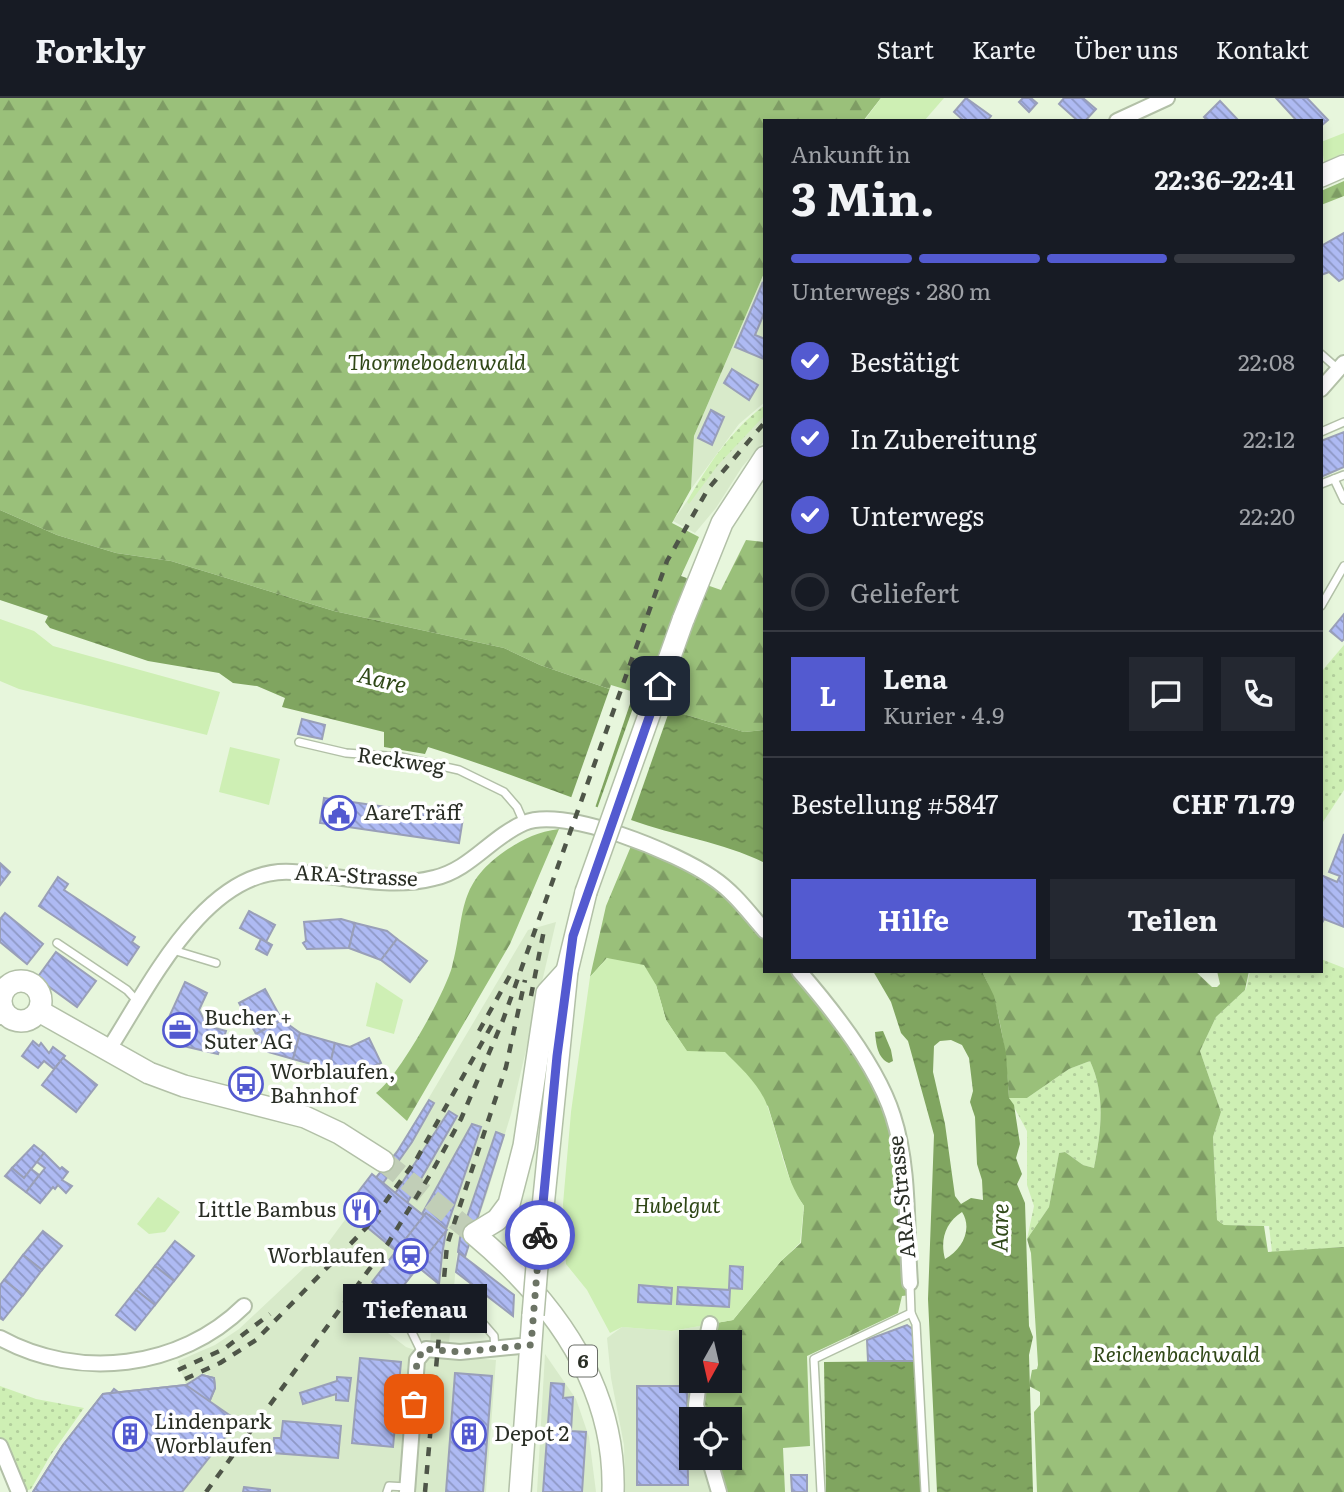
<!DOCTYPE html>
<html lang="de">
<meta charset="utf-8">
<style>
:root{--surface:#171b24;--page:#242831;--text:#f1f3f6;--muted:#9ea1a6;--line:#363941;--accent:#535ad0}
body{margin:0;font-family:Literata,serif;background:var(--page);color:var(--text);height:100vh;display:flex;flex-direction:column;font-size:26px;white-space:nowrap}
*{box-sizing:border-box;margin:0}
p{font-size:23px;color:var(--muted)}
.icon{flex:none;width:38px;height:38px;fill:none;stroke:currentColor;stroke-width:2;stroke-linecap:round;stroke-linejoin:round}
.map{position:relative;flex:1;overflow:hidden}
.sheet{position:absolute;left:763px;top:21px;width:560px;height:854px;display:flex;flex-direction:column;background:var(--surface);border-radius:0px;box-shadow:0 4px 10px #0003}
.sheet>*{flex:none}
.needle{width:46px;rotate:188deg}
.controls{position:absolute;left:679px;top:1232px;display:grid;gap:14px}
.controls a{display:grid;place-items:center;width:63px;height:63px;border-radius:0px;background:var(--surface);box-shadow:0 4px 10px #0003;font-size:35px}
.pin{position:absolute;display:grid;place-items:center;width:60px;height:60px;color:#fff;margin:-30px;border-radius:14px;box-shadow:0 4px 10px #0006}
.courier{position:absolute;display:grid;place-items:center;width:70px;height:70px;margin:-35px;border:5px solid #535ad0;border-radius:50%;background:#fff;color:#222;box-shadow:0 2px 9px #0007}
.bubble{position:absolute;height:49px;border-radius:0px;background:var(--surface);box-shadow:0 4px 10px #0003;font-size:23px;font-weight:700;line-height:49px;text-align:center}
.head em{font-style:normal;font-weight:700}
.head div{display:flex;flex-direction:column-reverse}
.head{display:flex;align-items:center;justify-content:space-between;height:119px;padding:0 28px}
h1{font-size:46px;font-weight:700;line-height:52px}
.bar{display:grid;grid-template-columns:repeat(4,1fr);gap:10px 7px;align-content:center;height:84px;padding:0 28px}
.bar i{height:9px;border-radius:5px;background:var(--line)}
.bar .selected{background:var(--accent)}
.bar p{grid-column:span 4}
.line{display:flex;align-items:center;gap:18px;padding:0 28px;border-top:2px solid var(--line)}
.line div{flex:1}
.round{display:grid;place-items:center;flex:none;width:74px;height:74px;border-radius:0px;background:var(--page)}
ol{padding:0 28px;list-style:none}
li{display:flex;align-items:center;gap:21px;height:77px}
li p{margin-inline-start:auto}
li .icon{padding:7px;border-radius:50%;background:var(--accent);color:#fff;stroke-width:4}
li:last-child{color:var(--muted)}
li i{width:38px;height:38px;border:4px solid var(--line);border-radius:50%}
.action{display:flex;gap:14px;margin-top:auto;padding:14px 28px}
.action a{flex:1;height:80px;border-radius:0px;background:var(--accent);color:#fff;font-size:28px;font-weight:700;line-height:80px;text-align:center}
.action a+a{background:var(--page);color:var(--text)}
header{display:flex;align-items:center;gap:42px;box-sizing:border-box;height:98px;padding:0 35px;background:var(--surface);border-bottom:2px solid var(--line)}
header strong{font-size:33px}
nav{display:flex;gap:38px;margin-inline-start:auto;font-size:24px}
.map>svg:first-child{display:block}
.built{fill:#d8eaca;fill-rule:evenodd}
.grass{fill:url(#grass-dots)}
.forest{fill:url(#forest-firs)}
.park{fill:#ceefb4}
.water{fill:url(#water-ripples);fill-rule:evenodd}
.pier{fill:#e7f6dc}
.building{fill:url(#building-back-hatch);stroke:#999fb8;stroke-width:2}
.lines{fill:none;stroke-linecap:round;stroke-linejoin:round}
.primary-tunnel{stroke:#c1ceb7;stroke-width:21;stroke-dasharray:21 10;stroke-linecap:butt}
.lane-casing{stroke:#b2c0a7;stroke-width:10}
.street-casing{stroke:#b2c0a7;stroke-width:18}
.primary-casing{stroke:#b2c0a7;stroke-width:24}
.lane{stroke:#fff;stroke-width:7}
.street{stroke:#fff;stroke-width:14}
.primary{stroke:#fff;stroke-width:21}
.rail{stroke:#4e5548;stroke-width:4.5;stroke-dasharray:9 9;stroke-linecap:butt}
.primary-bridge-casing{stroke:#b2c0a7;stroke-width:24;stroke-linecap:butt}
.primary-bridge{stroke:#fff;stroke-width:21}
.done{stroke:#6c7465;stroke-width:7;stroke-dasharray:0 12.6}
.route{stroke:#535ad0;stroke-width:9}
.labels{text-anchor:middle;stroke-width:7;stroke-linejoin:round;paint-order:stroke}
.shield{fill:#fff;stroke:#696d66;stroke-width:2}
.shield-label{font-size:19px;font-weight:bold;fill:#292e25}
.park-label{font-size:21px;font-style:italic;fill:#2f4716;stroke:#fff}
.street-label{font-size:21px;fill:#292e25;stroke:#fff}
.poi-label{font-size:21px;fill:#292e25;stroke:#fff;text-anchor:start}
.water-label{font-size:23px;font-style:italic;fill:#2f4817;stroke:#fff}
</style>
<header>
<strong>Forkly</strong>
<nav><a>Start</a><a>Karte</a><a>Über uns</a><a>Kontakt</a></nav>
</header>
<div class="map">
<svg width="1344" height="1394" viewBox="0 0 1344 1394">
<defs>
<pattern id="grass-dots" width="8" height="8" patternUnits="userSpaceOnUse" patternTransform="scale(1.75)"><rect width="8" height="8" fill="#ceefb4"/><path d="M2 2h.1M6 6h.1" fill="none" stroke="#b1cd9b" stroke-width="1.8" stroke-linecap="round"/></pattern>
<pattern id="forest-firs" width="22" height="20" patternUnits="userSpaceOnUse" patternTransform="scale(1.75)"><rect width="22" height="20" fill="#9ac07a"/><path d="M5 1l3.5 6h-7zM16 11l3.5 6h-7z" fill="#7e9c64"/></pattern>
<pattern id="water-ripples" width="26" height="14" patternUnits="userSpaceOnUse" patternTransform="scale(1.75)"><rect width="26" height="14" fill="#80a560"/><path d="M2 4q2-2 4 0t4 0M15 11q2-2 4 0t4 0" fill="none" stroke="#69874f"/></pattern>
<pattern id="building-back-hatch" width="6" height="6" patternUnits="userSpaceOnUse" patternTransform="scale(1.75)"><rect width="6" height="6" fill="#aebaf3"/><path d="M-1 5l2 2M0 0l6 6M5-1l2 2" fill="none" stroke="#8e98c5"/></pattern>
</defs>
<rect width="100%" height="100%" fill="#e7f6dc"/>
<g class="built">
<polygon points="765,173 765,304 739,326 691,391 694,338"/>
<polygon points="765,311 765,342 742,369 716,410 695,435 673,423 707,375"/>
<path d="M556 824 511 1016 487 1096 465 1159 457 1155 448 1258 496 1262 486 1394H134L206 1309 215 1290 214 1280 207 1276 186 1287 178 1263 215 1247 239 1231 322 1153 404 1042 528 832ZM417 1169 435 1183 429 1257 406 1249 366 1218 370 1210 391 1202Z"/>
<polygon points="710,1226 706,1244 691,1244 691,1283 699,1283 700,1321 691,1321 691,1360 709,1360 719,1394 625,1394 624,1347 611,1280 607,1240 622,1229 672,1233"/>
<polygon points="545,1256 576,1301 589,1339 596,1394 537,1394"/>
</g>
<g class="grass">
<path d="M765 307V317L718 367 689 406 687 404C707 368 731 332 765 307Z"/>
<polygon points="1344,547 1344,692 1321,727 1321,574"/>
<polygon points="1321,861 1344,870 1344,1149 1272,1154 1269,1128 1224,1127 1217,1122 1213,1039 1221,1014 1200,953 1216,919 1246,891 1250,873 1321,873"/>
<path d="M1090 963C1106 998 1101 1033 1094 1070L1083 1067 1065 1054 1059 1055 1049 1109 1027 1141 1034 1108 1027 1087V1033L1009 1000H1027L1069 971Z"/>
<polygon points="0,1288 36,1301 84,1310 50,1358 31,1391 23,1394 0,1348"/>
</g>
<g class="forest">
<polygon points="0,0 881,0 863,23 765,23 765,173 694,338 691,391 672,425 699,439 681,478 721,492 746,442 765,444 765,632 744,634 673,613 540,567 504,550 334,513 171,463 116,455 57,437 0,412"/>
<polygon points="1344,83 1344,98 1321,107 1321,93"/>
<path d="M559 731 510 846 407 1023 376 995C399 978 444 897 452 869 466 817 455 788 505 753 523 741 537 734 559 731Z"/>
<polygon points="634,741 714,780 765,833 765,873 799,873 819,896 893,1018 911,1197 902,1198 898,1215 807,1258 810,1348 783,1350 785,1394 719,1394 709,1360 730,1360 730,1321 700,1321 699,1283 730,1283 730,1244 706,1244 710,1226 733,1222 781,1163 801,1145 804,1108 793,1092 768,1008 687,954 666,922 656,887 607,860 590,879 606,808"/>
<path d="M982 873H1195L1212 889H1217L1220 886 1217 873H1249L1245 892 1216 919 1200 953 1221 1014 1213 1039 1217 1122 1224 1127 1264 1128 1268 1154 1344 1149V1394H1037L1034 1314 1040 1307V1294L1029 1288 1032 1272 1037 1271 1038 1267 1031 1155 1027 1141 1049 1109 1059 1055 1065 1054 1083 1067 1094 1070C1101 1033 1106 998 1090 963L1069 971 1027 1000H1009C1006 957 1002 913 982 873Z"/>
</g>
<g class="park">
<polygon points="881,0 944,0 924,23 864,23"/>
<polygon points="1344,35 1344,55 1324,64 1321,44"/>
<polygon points="0,521 34,533 53,548 220,594 207,637 19,591 0,583"/>
<polygon points="230,649 280,661 269,707 219,694"/>
<path d="M607 860 644 867 656 887 666 922 687 953 725 954C741 970 761 988 768 1010 780 1044 784 1079 804 1108L800 1145 781 1163 733 1222 672 1233 622 1229 610 1235 587 1192 566 1166 563 1106 571 1014 590 879Z"/>
<polygon points="376,884 403,902 394,936 366,928"/>
<polygon points="158,1099 180,1114 165,1134 149,1136 137,1126"/>
</g>
<g class="water">
<path d="M0 412 57 437 116 455 171 463 334 513 504 550 540 567 673 613 744 634 765 632V765C723 744 675 738 631 722 563 696 498 671 428 649L425 656 384 649V634L282 609 285 600 257 588 233 585 219 575 148 563 50 530 45 524 48 518 0 502Z"/>
<path d="M873 873H982L994 898 1006 955 1009 1000 1014 1007 1020 1046 1016 1060 1022 1076 1017 1086 1025 1105 1029 1228 1033 1239 1029 1257 1033 1394H937L928 1201 934 1037 908 943 901 935 891 904ZM951 942 962 947 969 960 973 993 970 1004 975 1019 977 1066 982 1082 983 1102 971 1100 961 1106 955 1098 945 1026 933 974 934 948 940 943ZM962 1114C973 1131 962 1152 945 1161 940 1142 945 1125 962 1114Z"/>
<path d="M883 933 891 952 893 963 889 965C877 960 876 945 875 934Z"/>
<polygon points="915,1263 921,1394 826,1394 824,1264"/>
</g>
<g class="pier">
<polygon points="611,587 634,594 595,710 571,700"/>
<polygon points="638,596 671,608 630,725 597,711"/>
</g>
<g class="building">
<polygon points="966,0 991,18 987,23 964,23 954,14"/>
<polygon points="1023,0 1031,0 1037,5 1029,14 1019,4"/>
<polygon points="1064,0 1083,0 1096,11 1085,23 1078,23 1059,6"/>
<polygon points="1276,0 1307,0 1328,22 1321,28 1321,23 1297,23"/>
<polygon points="1220,3 1239,23 1208,23 1204,19"/>
<polygon points="1344,135 1344,180 1339,183 1329,174 1321,177 1321,148"/>
<polygon points="763,184 765,213 755,237 765,241 765,264 764,261 735,249"/>
<polygon points="732,271 758,287 749,302 724,285"/>
<polygon points="711,312 724,319 712,347 698,340"/>
<polygon points="1344,334 1344,369 1321,379 1321,343"/>
<polygon points="1344,516 1344,541 1342,543 1330,533"/>
<polygon points="302,621 325,627 322,641 298,636"/>
<polygon points="324,700 463,720 459,745 320,725"/>
<polygon points="1344,736 1344,829 1324,821 1321,827 1321,777 1337,784 1340,778 1329,774"/>
<polygon points="0,765 10,774 0,787"/>
<polygon points="58,779 68,786 64,792 135,839 132,844 139,849 127,867 39,808"/>
<polygon points="249,813 275,827 266,844 240,830"/>
<polygon points="5,815 43,846 27,866 0,844 0,821"/>
<polygon points="341,821 355,825 349,850 307,851 303,845 306,843 304,824"/>
<polygon points="355,825 387,833 397,841 381,862 349,850"/>
<polygon points="261,841 272,847 267,857 256,851"/>
<polygon points="397,841 427,863 410,884 381,862"/>
<polygon points="56,854 96,883 77,909 37,880"/>
<polygon points="185,884 207,895 199,912 207,928 226,933 218,956 175,946 166,939 165,928"/>
<polygon points="265,891 282,922 256,936 239,905"/>
<polygon points="282,922 300,935 293,961 268,954 256,936"/>
<polygon points="300,935 335,945 329,971 293,961"/>
<polygon points="369,940 381,965 353,977 329,971 335,945 350,949"/>
<polygon points="33,943 39,948 41,945 49,955 53,949 65,958 54,971 44,963 38,970 22,958"/>
<polygon points="63,960 97,987 76,1014 42,987"/>
<polygon points="429,1002 434,1005 412,1044 369,1105 360,1099 397,1054"/>
<polygon points="449,1013 457,1018 395,1126 381,1117"/>
<polygon points="472,1026 481,1029 446,1131 429,1117 422,1116"/>
<polygon points="496,1034 504,1037 465,1159 458,1154 460,1140"/>
<polygon points="34,1047 44,1055 24,1080 12,1070"/>
<polygon points="44,1055 60,1071 62,1069 68,1074 62,1082 72,1088 66,1095 58,1087 55,1091 53,1089 40,1105 26,1094 45,1070 37,1064"/>
<polygon points="12,1070 24,1080 31,1071 39,1077 26,1094 5,1078"/>
<polygon points="372,1076 424,1118 396,1153 345,1111"/>
<polygon points="426,1115 447,1132 393,1201 372,1184"/>
<polygon points="43,1133 62,1148 42,1172 23,1157"/>
<polygon points="446,1133 442,1157 439,1186 418,1169"/>
<polygon points="175,1143 194,1158 174,1183 155,1168"/>
<polygon points="459,1155 514,1197 513,1218 456,1174"/>
<polygon points="23,1157 42,1172 23,1197 4,1182"/>
<polygon points="155,1168 174,1183 155,1207 136,1192"/>
<polygon points="730,1168 743,1169 742,1191 729,1190"/>
<polygon points="4,1182 23,1197 3,1222 0,1220 0,1187"/>
<polygon points="639,1187 672,1190 671,1206 638,1204"/>
<polygon points="678,1189 730,1192 729,1209 677,1206"/>
<polygon points="136,1192 155,1207 135,1232 116,1217"/>
<polygon points="907,1227 914,1232 915,1263 868,1263 867,1242"/>
<polygon points="360,1260 401,1264 393,1349 352,1345"/>
<polygon points="455,1275 492,1278 483,1394 446,1394"/>
<polygon points="202,1277 214,1280 215,1290 210,1302 134,1394 86,1394 118,1352 108,1344 69,1393 48,1376 114,1291 147,1316 167,1291 173,1298"/>
<polygon points="202,1277 214,1280 215,1290 210,1302 134,1394 33,1394 63,1347 103,1296 186,1287"/>
<polygon points="337,1279 351,1280 348,1303 336,1302 336,1296 303,1306 300,1295 337,1283"/>
<polygon points="551,1285 564,1286 563,1300 573,1299 571,1333 586,1334 582,1394 543,1394"/>
<polygon points="186,1287 238,1323 182,1394 33,1394 63,1347 103,1296"/>
<polygon points="637,1288 687,1288 688,1387 637,1387"/>
<polygon points="283,1323 341,1328 338,1360 273,1355 274,1340 281,1340"/>
<polygon points="791,1377 807,1377 807,1394 792,1394"/>
<polygon points="244,1389 270,1392 270,1394 243,1394"/>
</g>
<g class="lines">
<polyline class="primary-tunnel" points="383,1063 474,1136"/>
<g class="lane-casing">
<g id="lane">
<polyline points="1321,256 1338,271"/>
<polyline points="1321,334 1344,324"/>
<polyline points="1334,381 1344,402"/>
<polyline points="1321,386 1344,377"/>
<polyline points="1321,508 1344,468"/>
<polyline points="299,644 346,655 401,659 459,672 504,694 517,709 524,725"/>
<polyline points="57,845 127,892 138,904"/>
<polyline points="173,852 216,865"/>
<polyline points="911,1215 916,1226 925,1394"/>
<polyline points="475,1216 494,1238 495,1250"/>
<polyline points="405,1220 421,1253"/>
<polyline points="387,1394 389,1388 407,1389"/>
<polyline points="821,1394 814,1261 911,1215 910,1186"/>
</g>
</g>
<g class="street-casing">
<g id="street">
<polyline points="1117,23 1167,0"/>
<polyline points="1321,291 1344,265"/>
<path d="M799 873C832 911 878 970 893 1018 910 1070 906 1131 910 1185"/>
<polyline points="0,919 6,916"/>
<path d="M107 954C147 893 205 768 292 774 338 777 388 792 434 780 470 772 491 739 524 725 565 708 678 755 713 780 734 794 749 815 765 833"/>
<path d="M0 1240C78 1283 180 1271 244 1208"/>
<polyline points="706,1244 710,1226"/>
<polyline points="699,1283 696,1307 700,1321"/>
<polyline points="0,1348 19,1394"/>
<polyline points="709,1360 719,1394"/>
<polyline points="407,1394 417,1262 426,1251 460,1254 531,1247"/>
</g>
</g>
<g class="primary-casing">
<g id="primary">
<polyline points="1321,78 1344,68"/>
<polyline points="683,522 722,425 765,359"/>
<path d="M567 873 547 895 524 1048 509 1106 497 1122 474 1136C553 1202 616 1287 613 1394"/>
<circle cx="21" cy="903" r="20"/>
<polyline points="39,913 149,975 184,988 305,1019 339,1035 383,1063"/>
<polyline points="537,1168 567,873 586,794"/>
<polyline points="520,1394 533,1217"/>
</g>
</g>
<use href="#lane" class="lane"/>
<use href="#street" class="street"/>
<use href="#primary" class="primary"/>
<g class="rail">
<polyline points="1321,61 1322,61"/>
<polyline points="531,898 544,832"/>
<polyline points="479,933 513,872"/>
<polyline points="178,1272 224,1251 270,1216"/>
<polyline points="185,1281 220,1265 256,1242 367,1129 416,1062 493,925"/>
<polyline points="206,1394 387,1147 433,1072 461,1021 503,922 667,463 708,391 765,324"/>
<polyline points="425,1394 447,1147 506,969 525,882"/>
</g>
<g class="primary-bridge-casing">
<g id="primary-bridge">
<polyline points="586,794 683,522"/>
<polyline points="533,1217 537,1168"/>
</g>
</g>
<use href="#primary-bridge" class="primary-bridge"/>
</g>
<g class="lines">
<polyline class="done" points="414,1306 417,1262 424,1251 460,1254 531,1247 540,1137"/>
<polyline class="route" points="540,1137 557,958 573,838 660,588"/>
</g>
<defs>
<g id="civic-ring" transform="scale(1.75)"><circle r="9.5" fill="#fff" stroke="#535ad0" stroke-width="1.5"/><path d="M-.6-6.5H3V-4.5H.6V-3L4-1V1h2V6H-6V1h2V-1L-.6-3ZM-1.2 2.5V6h2.4V2.5Z" fill="#535ad0"/></g>
<g id="office-ring" transform="scale(1.75)"><circle r="9.5" fill="#fff" stroke="#535ad0" stroke-width="1.5"/><path d="M-6-3h4V-5.5h4V-3h4V5H-6ZM-1-4.5V-3h2v-1.5ZM-6 0V1H6V0Z" fill="#535ad0"/></g>
<g id="bus-ring" transform="scale(1.75)"><circle r="9.5" fill="#fff" stroke="#535ad0" stroke-width="1.5"/><path d="M-5-6H5V4H4V6H2V4H-2V6H-4V4H-5ZM-3.5-4V0h7V-4ZM-3.5 1.2v1.5H-2V1.2ZM2 1.2v1.5H3.5V1.2Z" fill="#535ad0"/></g>
<g id="restaurant-ring" transform="scale(1.75)"><circle r="9.5" fill="#fff" stroke="#535ad0" stroke-width="1.5"/><path d="M-5-6h1v4h1v-4h1v4h1v-4h1v5L-1.5 .5V6h-2V.5L-5-1ZM5-6V6H3V1.5H1.5Q1.5-4 5-6Z" fill="#535ad0"/></g>
<g id="station-ring" transform="scale(1.75)"><circle r="9.5" fill="#fff" stroke="#535ad0" stroke-width="1.5"/><path d="M-3-6H3Q5-6 5-4V2Q5 4 3 4L4.5 6H3L1.5 4h-3L-3 6H-4.5L-3 4Q-5 4-5 2V-4Q-5-6-3-6ZM-3.5-4v3h7v-3ZM-3.5 1v1.5H-2V1ZM2 1v1.5H3.5V1Z" fill="#535ad0"/></g>
<g id="building-ring" transform="scale(1.75)"><circle r="9.5" fill="#fff" stroke="#535ad0" stroke-width="1.5"/><path d="M-4-6H4V6H1V3H-1V6H-4ZM-2.5-4.3h1.7v1.8h-1.7ZM.8-4.3h1.7v1.8H.8ZM-2.5-1h1.7V.8h-1.7ZM.8-1h1.7V.8H.8Z" fill="#535ad0"/></g>
</defs>
<g fill-rule="evenodd">
<use href="#civic-ring" x="339" y="715"/>
<use href="#office-ring" x="180" y="932"/>
<use href="#bus-ring" x="246" y="986"/>
<use href="#restaurant-ring" x="361" y="1112"/>
<use href="#station-ring" x="411" y="1158"/>
<use href="#building-ring" x="130" y="1336"/>
<use href="#building-ring" x="469" y="1336"/>
</g>
<g class="labels">
<rect class="shield" x="569" y="1247.5" width="28" height="31" rx="5"/>
<g class="shield-label">
<text x="583" y="1270">6</text>
</g>
<g class="park-label">
<text x="437" y="272">Thormebodenwald</text>
<text x="677" y="1115">Hubelgut</text>
<text x="1176" y="1264">Reichenbachwald</text>
</g>
<g class="street-label">
<text transform="translate(401 663) rotate(8)" y="7">Reckweg</text>
<text transform="translate(356 778) rotate(3)" y="7">ARA-Strasse</text>
<text transform="translate(902 1099) rotate(-96)" y="7">ARA-Strasse</text>
</g>
<g class="poi-label">
<text x="364" y="722">AareTräff</text>
<text x="204" y="927">Bucher +<tspan x="204" dy="24">Suter AG</tspan></text>
<text x="270" y="981">Worblaufen,<tspan x="270" dy="24">Bahnhof</tspan></text>
<text x="336" y="1119" text-anchor="end">Little Bambus</text>
<text x="386" y="1165" text-anchor="end">Worblaufen</text>
<text x="154" y="1331">Lindenpark<tspan x="154" dy="24">Worblaufen</tspan></text>
<text x="494" y="1343">Depot 2</text>
</g>
<g class="water-label">
<text transform="translate(382 582) rotate(14)" y="8">Aare</text>
<text transform="translate(1000 1130) rotate(-89)" y="8">Aare</text>
</g>
</g>
</svg>
<div class="controls">
<a><svg class="needle" viewBox="-14 -14 28 28"><path d="M0-13l5 13h-10z" fill="#e53935"/><path d="M0 13l5-13h-10z" fill="#9ea1a6"/></svg></a>
<a><svg class="icon" aria-label="locate" viewBox="0 0 24 24"><circle cx="12" cy="12" r="6"/><path d="M12 2v4M12 18v4M2 12h4M18 12h4"/></svg></a>
</div>
<div class="pin" style="left:414px;top:1306px;background:#ea580c"><svg class="icon" aria-label="bag" viewBox="0 0 24 24"><path d="M5 8h14l-1 12H6zM9 8a3 3 0 0 1 6 0"/></svg></div>
<div class="pin" style="left:660px;top:588px;background:#1f2937"><svg class="icon" aria-label="home" viewBox="0 0 24 24"><path d="M3 11l9-7 9 7M6 9v11h12V9"/></svg></div>
<div class="courier" style="left:540px;top:1137px"><svg class="icon" aria-label="bike" viewBox="0 0 24 24"><circle cx="6" cy="16" r="4"/><circle cx="18" cy="16" r="4"/><path d="M6 16l4-8h5l3 8M10 8l3 8H6M13 5h3"/></svg></div>
<div class="bubble" style="left:343px;top:1186px;width:144px">Tiefenau</div>
<section class="sheet">
<div class="head"><div><h1>3 Min.</h1><p>Ankunft in</p></div><em>22:36–22:41</em></div>
<div class="bar"><i class="selected"></i><i class="selected"></i><i class="selected"></i><i></i><p>Unterwegs · 280 m</p></div>
<ol>
<li><svg class="icon" aria-label="check" viewBox="0 0 24 24"><path d="M5 12l5 5 9-10"/></svg>Bestätigt<p>22:08</p></li>
<li><svg class="icon" aria-label="check" viewBox="0 0 24 24"><path d="M5 12l5 5 9-10"/></svg>In Zubereitung<p>22:12</p></li>
<li><svg class="icon" aria-label="check" viewBox="0 0 24 24"><path d="M5 12l5 5 9-10"/></svg>Unterwegs<p>22:20</p></li>
<li><i></i>Geliefert</li>
</ol>
<div class="line" style="height:126px"><b class="round" style="background:var(--accent);color:#fff">L</b><div><b>Lena</b><p>Kurier · 4.9</p></div><a class="round"><svg class="icon" aria-label="chat" viewBox="0 0 24 24"><path d="M4 5h16v11H9l-5 4z"/></svg></a><a class="round"><svg class="icon" aria-label="phone" viewBox="0 0 24 24"><path d="M5 4h4l2 5-3 2q2 4 5 5l2-3 5 2v4C11 20 4 13 5 4z"/></svg></a></div>
<div class="line" style="height:91px"><div>Bestellung #5847</div><b>CHF 71.79</b></div>
<div class="action"><a>Hilfe</a><a>Teilen</a></div>
</section>
</div>
